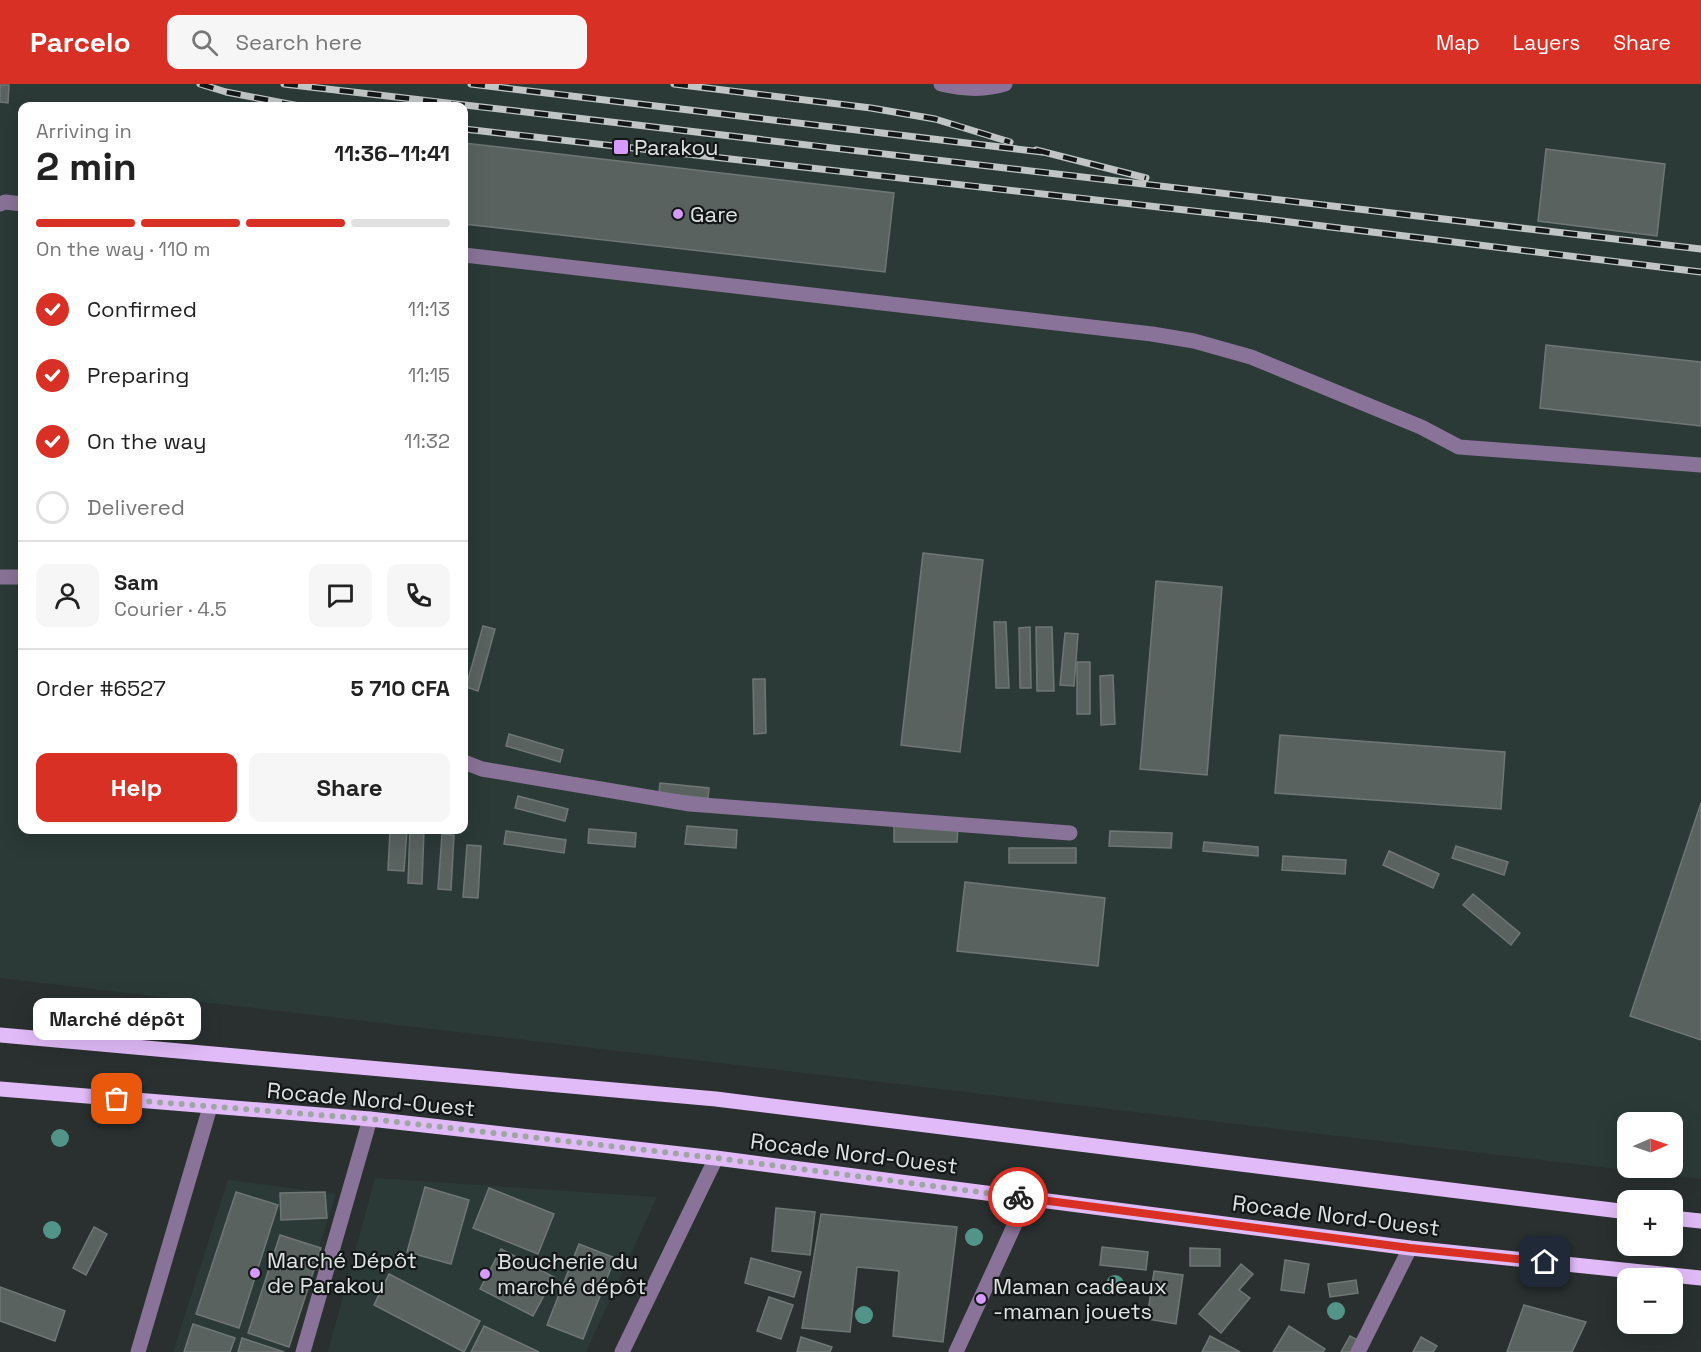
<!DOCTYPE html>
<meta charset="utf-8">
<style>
:root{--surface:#fff;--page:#f6f6f6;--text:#222;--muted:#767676;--line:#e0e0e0;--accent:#d93025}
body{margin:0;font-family:"Space Grotesk",sans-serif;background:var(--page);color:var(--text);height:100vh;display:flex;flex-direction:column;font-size:22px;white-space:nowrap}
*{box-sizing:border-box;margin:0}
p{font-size:20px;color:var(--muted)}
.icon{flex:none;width:33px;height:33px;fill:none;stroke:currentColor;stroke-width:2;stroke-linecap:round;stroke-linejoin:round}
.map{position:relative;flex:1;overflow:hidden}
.drawer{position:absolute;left:18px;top:18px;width:450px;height:732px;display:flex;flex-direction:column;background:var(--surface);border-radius:12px;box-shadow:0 6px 24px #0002}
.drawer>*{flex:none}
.needle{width:39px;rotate:88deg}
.controls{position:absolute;left:1617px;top:1028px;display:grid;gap:12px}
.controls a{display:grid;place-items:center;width:66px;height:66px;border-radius:12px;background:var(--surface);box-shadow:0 6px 24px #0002;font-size:30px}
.pin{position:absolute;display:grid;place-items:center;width:51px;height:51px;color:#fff;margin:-26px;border-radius:12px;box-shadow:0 3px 9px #0006}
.courier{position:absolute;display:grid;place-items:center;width:60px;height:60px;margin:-30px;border:4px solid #d93025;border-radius:50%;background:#fff;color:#222;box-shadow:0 2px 8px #0007}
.bubble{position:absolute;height:42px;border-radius:12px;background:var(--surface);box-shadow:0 6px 24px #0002;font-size:20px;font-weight:600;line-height:42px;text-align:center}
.headline em{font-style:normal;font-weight:600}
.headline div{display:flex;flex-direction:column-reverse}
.headline{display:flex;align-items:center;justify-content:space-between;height:102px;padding:0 18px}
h1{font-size:39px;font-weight:600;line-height:45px}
.bar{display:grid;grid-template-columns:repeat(4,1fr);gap:9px 6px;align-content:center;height:72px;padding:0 18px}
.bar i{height:8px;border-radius:4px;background:var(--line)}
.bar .on{background:var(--accent)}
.bar p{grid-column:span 4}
.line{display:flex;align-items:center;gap:15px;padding:0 18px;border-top:2px solid var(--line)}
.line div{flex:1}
.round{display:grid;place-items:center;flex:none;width:63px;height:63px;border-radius:12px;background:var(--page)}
ol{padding:0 18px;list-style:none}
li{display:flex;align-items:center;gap:18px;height:66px}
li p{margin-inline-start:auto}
li .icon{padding:6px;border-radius:50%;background:var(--accent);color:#fff;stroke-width:4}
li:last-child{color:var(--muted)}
li i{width:33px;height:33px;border:3px solid var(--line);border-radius:50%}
.button{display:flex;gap:12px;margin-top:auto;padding:12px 18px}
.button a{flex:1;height:69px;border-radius:12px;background:var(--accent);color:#fff;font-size:24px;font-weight:600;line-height:69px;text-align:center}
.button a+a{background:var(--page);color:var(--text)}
header{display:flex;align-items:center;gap:36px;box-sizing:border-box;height:84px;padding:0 30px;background:var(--accent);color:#fff}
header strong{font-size:28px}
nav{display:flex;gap:33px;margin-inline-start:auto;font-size:21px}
.search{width:420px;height:54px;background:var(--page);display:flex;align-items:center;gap:15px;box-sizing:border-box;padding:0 21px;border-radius:12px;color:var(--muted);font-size:22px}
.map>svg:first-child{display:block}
.built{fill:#2b3a37;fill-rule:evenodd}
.building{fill:#5a6260;stroke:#6f7775;stroke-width:1.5}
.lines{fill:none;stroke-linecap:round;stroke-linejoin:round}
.minor{stroke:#897398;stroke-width:15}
.major{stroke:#e1bbf8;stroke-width:15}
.rail-casing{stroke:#c1c6c5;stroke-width:7}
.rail{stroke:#141717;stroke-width:4.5;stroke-dasharray:14;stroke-linecap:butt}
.tree{fill:#539489}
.done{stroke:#9fa5a4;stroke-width:6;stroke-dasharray:0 10.8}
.route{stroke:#d93025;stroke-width:8}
.poi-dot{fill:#d69bfa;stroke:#141717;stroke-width:2}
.labels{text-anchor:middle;stroke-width:4.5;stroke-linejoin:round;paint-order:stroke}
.poi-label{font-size:22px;fill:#dfe4e3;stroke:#141717;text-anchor:start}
.street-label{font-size:22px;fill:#dfe4e3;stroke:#141717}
</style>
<header>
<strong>Parcelo</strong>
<div class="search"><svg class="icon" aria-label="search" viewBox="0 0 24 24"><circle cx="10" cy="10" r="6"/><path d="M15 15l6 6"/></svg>Search here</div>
<nav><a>Map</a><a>Layers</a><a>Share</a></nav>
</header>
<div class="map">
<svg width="1701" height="1268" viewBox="0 0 1701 1268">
<rect width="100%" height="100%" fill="#29302f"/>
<g class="built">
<path d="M0 0H1701V1095L0 894ZM22 22H464V746H22ZM1628 1038H1672V1083H1628Z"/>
<polygon points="375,1094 657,1113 586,1268 328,1268"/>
<polygon points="228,1096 336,1110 286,1268 173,1268"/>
</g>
<g class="building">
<polygon points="0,1 9,1 8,19 0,18"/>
<polygon points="464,59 894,109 885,188 464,140"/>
<polygon points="1546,65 1665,80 1657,152 1538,137"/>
<polygon points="1546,261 1701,278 1701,342 1540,324"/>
<polygon points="923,469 983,476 960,668 901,661"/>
<polygon points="1156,497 1222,503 1207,691 1140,685"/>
<polygon points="994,538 1006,538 1009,604 996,604"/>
<polygon points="483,542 495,545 478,607 466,603"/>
<polygon points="1030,543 1031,604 1020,604 1019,544"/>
<polygon points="1036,543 1052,543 1054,607 1037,607"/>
<polygon points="1065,549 1078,550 1074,602 1060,601"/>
<rect x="1077" y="578" width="13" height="52"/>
<polygon points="1113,591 1115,640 1101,641 1100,592"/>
<polygon points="753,595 765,595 766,649 754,650"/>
<polygon points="509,650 563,666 560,678 506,662"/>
<polygon points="1280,651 1505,668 1501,725 1275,709"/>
<polygon points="660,699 709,704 708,714 659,709"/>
<polygon points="518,712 568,725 565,737 515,724"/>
<polygon points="1701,719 1701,956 1630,932"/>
<polygon points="687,742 737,746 736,764 685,760"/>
<polygon points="894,742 958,743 957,758 894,758"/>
<polygon points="589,745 636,749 635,763 588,759"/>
<polygon points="390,746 407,746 404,787 388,786"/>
<polygon points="410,746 424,746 422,800 408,799"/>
<polygon points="506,747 566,756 564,769 504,760"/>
<polygon points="1110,747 1172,749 1171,764 1109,762"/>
<polygon points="442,750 454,751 451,806 438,805"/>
<polygon points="1204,758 1258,763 1258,772 1203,767"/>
<polygon points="467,761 481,762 478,814 463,813"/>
<polygon points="1456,762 1508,778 1504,791 1452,774"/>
<rect x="1009" y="764" width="67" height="15"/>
<polygon points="1389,767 1439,790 1433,804 1383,781"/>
<polygon points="1283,772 1346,776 1345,790 1282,786"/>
<polygon points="965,798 1105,814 1098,882 957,867"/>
<polygon points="1473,810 1520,849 1511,861 1463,821"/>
<polygon points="425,1103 469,1116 451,1180 407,1168"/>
<polygon points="489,1104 554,1130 538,1170 473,1144"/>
<polygon points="236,1108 278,1121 239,1244 196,1230"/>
<polygon points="325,1108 327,1134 281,1136 280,1109"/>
<polygon points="776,1124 815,1128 810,1171 772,1167"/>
<polygon points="821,1130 957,1143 943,1258 893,1252 899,1187 857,1183 850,1248 802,1244"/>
<polygon points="94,1143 107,1150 86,1191 73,1184"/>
<polygon points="280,1151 321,1164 289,1263 248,1249"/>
<polygon points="579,1160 615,1174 583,1255 547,1241"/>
<polygon points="1102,1163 1148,1168 1146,1186 1100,1181"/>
<polygon points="1190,1164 1220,1165 1220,1182 1190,1182"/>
<polygon points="501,1165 554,1193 533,1232 480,1205"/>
<polygon points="751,1174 801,1188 794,1213 745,1199"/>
<polygon points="1285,1176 1309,1180 1304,1209 1281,1206"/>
<polygon points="1241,1180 1253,1190 1239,1206 1250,1214 1221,1249 1199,1230"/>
<polygon points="1154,1187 1183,1191 1176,1240 1147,1235"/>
<polygon points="389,1190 480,1237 464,1268 374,1221"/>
<polygon points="1356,1196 1358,1209 1330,1213 1328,1200"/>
<polygon points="0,1203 65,1227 55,1257 0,1237"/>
<polygon points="769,1213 793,1221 781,1255 757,1247"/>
<polygon points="1524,1221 1586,1238 1572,1268 1507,1268"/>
<polygon points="193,1240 235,1254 230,1268 184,1268"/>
<polygon points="484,1242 539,1268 471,1268"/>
<polygon points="1289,1242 1325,1265 1323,1268 1273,1268"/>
<polygon points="1210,1252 1240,1268 1202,1268"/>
<polygon points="1350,1252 1365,1260 1360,1268 1341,1268"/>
<polygon points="801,1253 832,1263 830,1268 797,1268"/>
<polygon points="1421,1253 1437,1262 1433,1268 1413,1268"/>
<polygon points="242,1254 284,1268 238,1268"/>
</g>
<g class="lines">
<g class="minor">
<path d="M941 0C962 5 984 7 1005 0"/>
<polyline points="0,120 5,118 22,120"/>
<polyline points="464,171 1152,250 1194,257 1251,273 1421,343 1459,363 1701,381"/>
<polyline points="0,493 22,493"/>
<polyline points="464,678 482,685 690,720 1070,749"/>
<polyline points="138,1268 210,1023"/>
<polyline points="303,1268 370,1035"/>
<polyline points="622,1268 716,1074"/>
<polyline points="956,1268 1027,1114"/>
<polyline points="1358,1268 1410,1164"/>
</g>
<g class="major">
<polyline points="0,951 716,1015 1628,1128"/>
<polyline points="0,1005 370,1035 716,1074 1410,1164 1701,1194"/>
<polyline points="1672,1134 1701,1137"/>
</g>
<g class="rail-casing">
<g id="rail">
<polyline points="200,0 226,8 299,22"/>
<polyline points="284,0 1701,165"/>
<polyline points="471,0 1042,68"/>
<polyline points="674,0 871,24 935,35 1010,58"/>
<polyline points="464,45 1265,135 1701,188"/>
<polyline points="1036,66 1146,94"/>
</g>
</g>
<use href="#rail" class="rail"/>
</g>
<g class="tree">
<circle cx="60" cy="1054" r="9"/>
<circle cx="52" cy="1146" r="9"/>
<circle cx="974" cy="1153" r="9"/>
<circle cx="1115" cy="1200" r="9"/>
<circle cx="1336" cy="1227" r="9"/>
<circle cx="864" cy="1231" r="9"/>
</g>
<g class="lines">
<polyline class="done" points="117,1015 370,1035 716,1074 1018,1113"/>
<polyline class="route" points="1018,1113 1410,1164 1545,1178"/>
</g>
<g class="poi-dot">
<rect x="613" y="55" width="16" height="16" rx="3"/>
<circle cx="678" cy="130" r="6"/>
<circle cx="255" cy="1189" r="6"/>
<circle cx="485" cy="1190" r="6"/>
<circle cx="981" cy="1215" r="6"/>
</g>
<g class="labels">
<g class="poi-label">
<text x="634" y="71">Parakou</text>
<text x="690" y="138">Gare</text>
<text x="267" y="1184">Marché Dépôt<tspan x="267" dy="25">de Parakou</tspan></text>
<text x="497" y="1185">Boucherie du<tspan x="497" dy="25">marché dépôt</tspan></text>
<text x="993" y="1210">Maman cadeaux<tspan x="993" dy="25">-maman jouets</tspan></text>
</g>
<g class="street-label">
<text transform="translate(371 1015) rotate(5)" y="8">Rocade Nord-Ouest</text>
<text transform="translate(854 1069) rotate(7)" y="8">Rocade Nord-Ouest</text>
<text transform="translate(1336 1131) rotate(7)" y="8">Rocade Nord-Ouest</text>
</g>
</g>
</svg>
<div class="controls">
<a><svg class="needle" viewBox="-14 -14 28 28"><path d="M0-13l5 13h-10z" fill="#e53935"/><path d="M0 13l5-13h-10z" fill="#767676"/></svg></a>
<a>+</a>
<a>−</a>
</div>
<div class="pin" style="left:117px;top:1015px;background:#ea580c"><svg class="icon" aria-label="bag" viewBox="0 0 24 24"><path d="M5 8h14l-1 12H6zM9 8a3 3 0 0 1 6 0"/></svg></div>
<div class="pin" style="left:1545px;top:1178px;background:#1f2937"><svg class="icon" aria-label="home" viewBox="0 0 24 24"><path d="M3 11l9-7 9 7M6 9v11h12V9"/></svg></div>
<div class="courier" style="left:1018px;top:1113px"><svg class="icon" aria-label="bike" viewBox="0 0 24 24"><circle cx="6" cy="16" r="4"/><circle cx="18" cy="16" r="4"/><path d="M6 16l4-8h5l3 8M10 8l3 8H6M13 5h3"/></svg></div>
<div class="bubble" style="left:33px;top:914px;width:168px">Marché dépôt</div>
<section class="drawer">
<div class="headline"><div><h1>2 min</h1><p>Arriving in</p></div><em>11:36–11:41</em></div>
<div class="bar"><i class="on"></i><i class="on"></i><i class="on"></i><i></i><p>On the way · 110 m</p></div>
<ol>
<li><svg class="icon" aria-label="check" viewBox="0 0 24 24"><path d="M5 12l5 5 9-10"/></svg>Confirmed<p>11:13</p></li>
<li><svg class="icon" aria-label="check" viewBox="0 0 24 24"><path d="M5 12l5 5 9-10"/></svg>Preparing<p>11:15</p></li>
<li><svg class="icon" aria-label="check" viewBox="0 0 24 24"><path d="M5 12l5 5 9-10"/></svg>On the way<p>11:32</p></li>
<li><i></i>Delivered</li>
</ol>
<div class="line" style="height:108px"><a class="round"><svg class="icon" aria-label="person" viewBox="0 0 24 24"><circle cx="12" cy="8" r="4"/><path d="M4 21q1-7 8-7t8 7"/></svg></a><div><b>Sam</b><p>Courier · 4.5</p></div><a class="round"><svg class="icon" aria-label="chat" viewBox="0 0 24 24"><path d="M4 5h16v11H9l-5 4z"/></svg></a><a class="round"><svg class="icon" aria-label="phone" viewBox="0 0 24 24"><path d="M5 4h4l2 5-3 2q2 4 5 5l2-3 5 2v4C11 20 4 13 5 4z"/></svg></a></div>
<div class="line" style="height:78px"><div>Order #6527</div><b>5 710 CFA</b></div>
<div class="button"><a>Help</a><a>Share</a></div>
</section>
</div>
